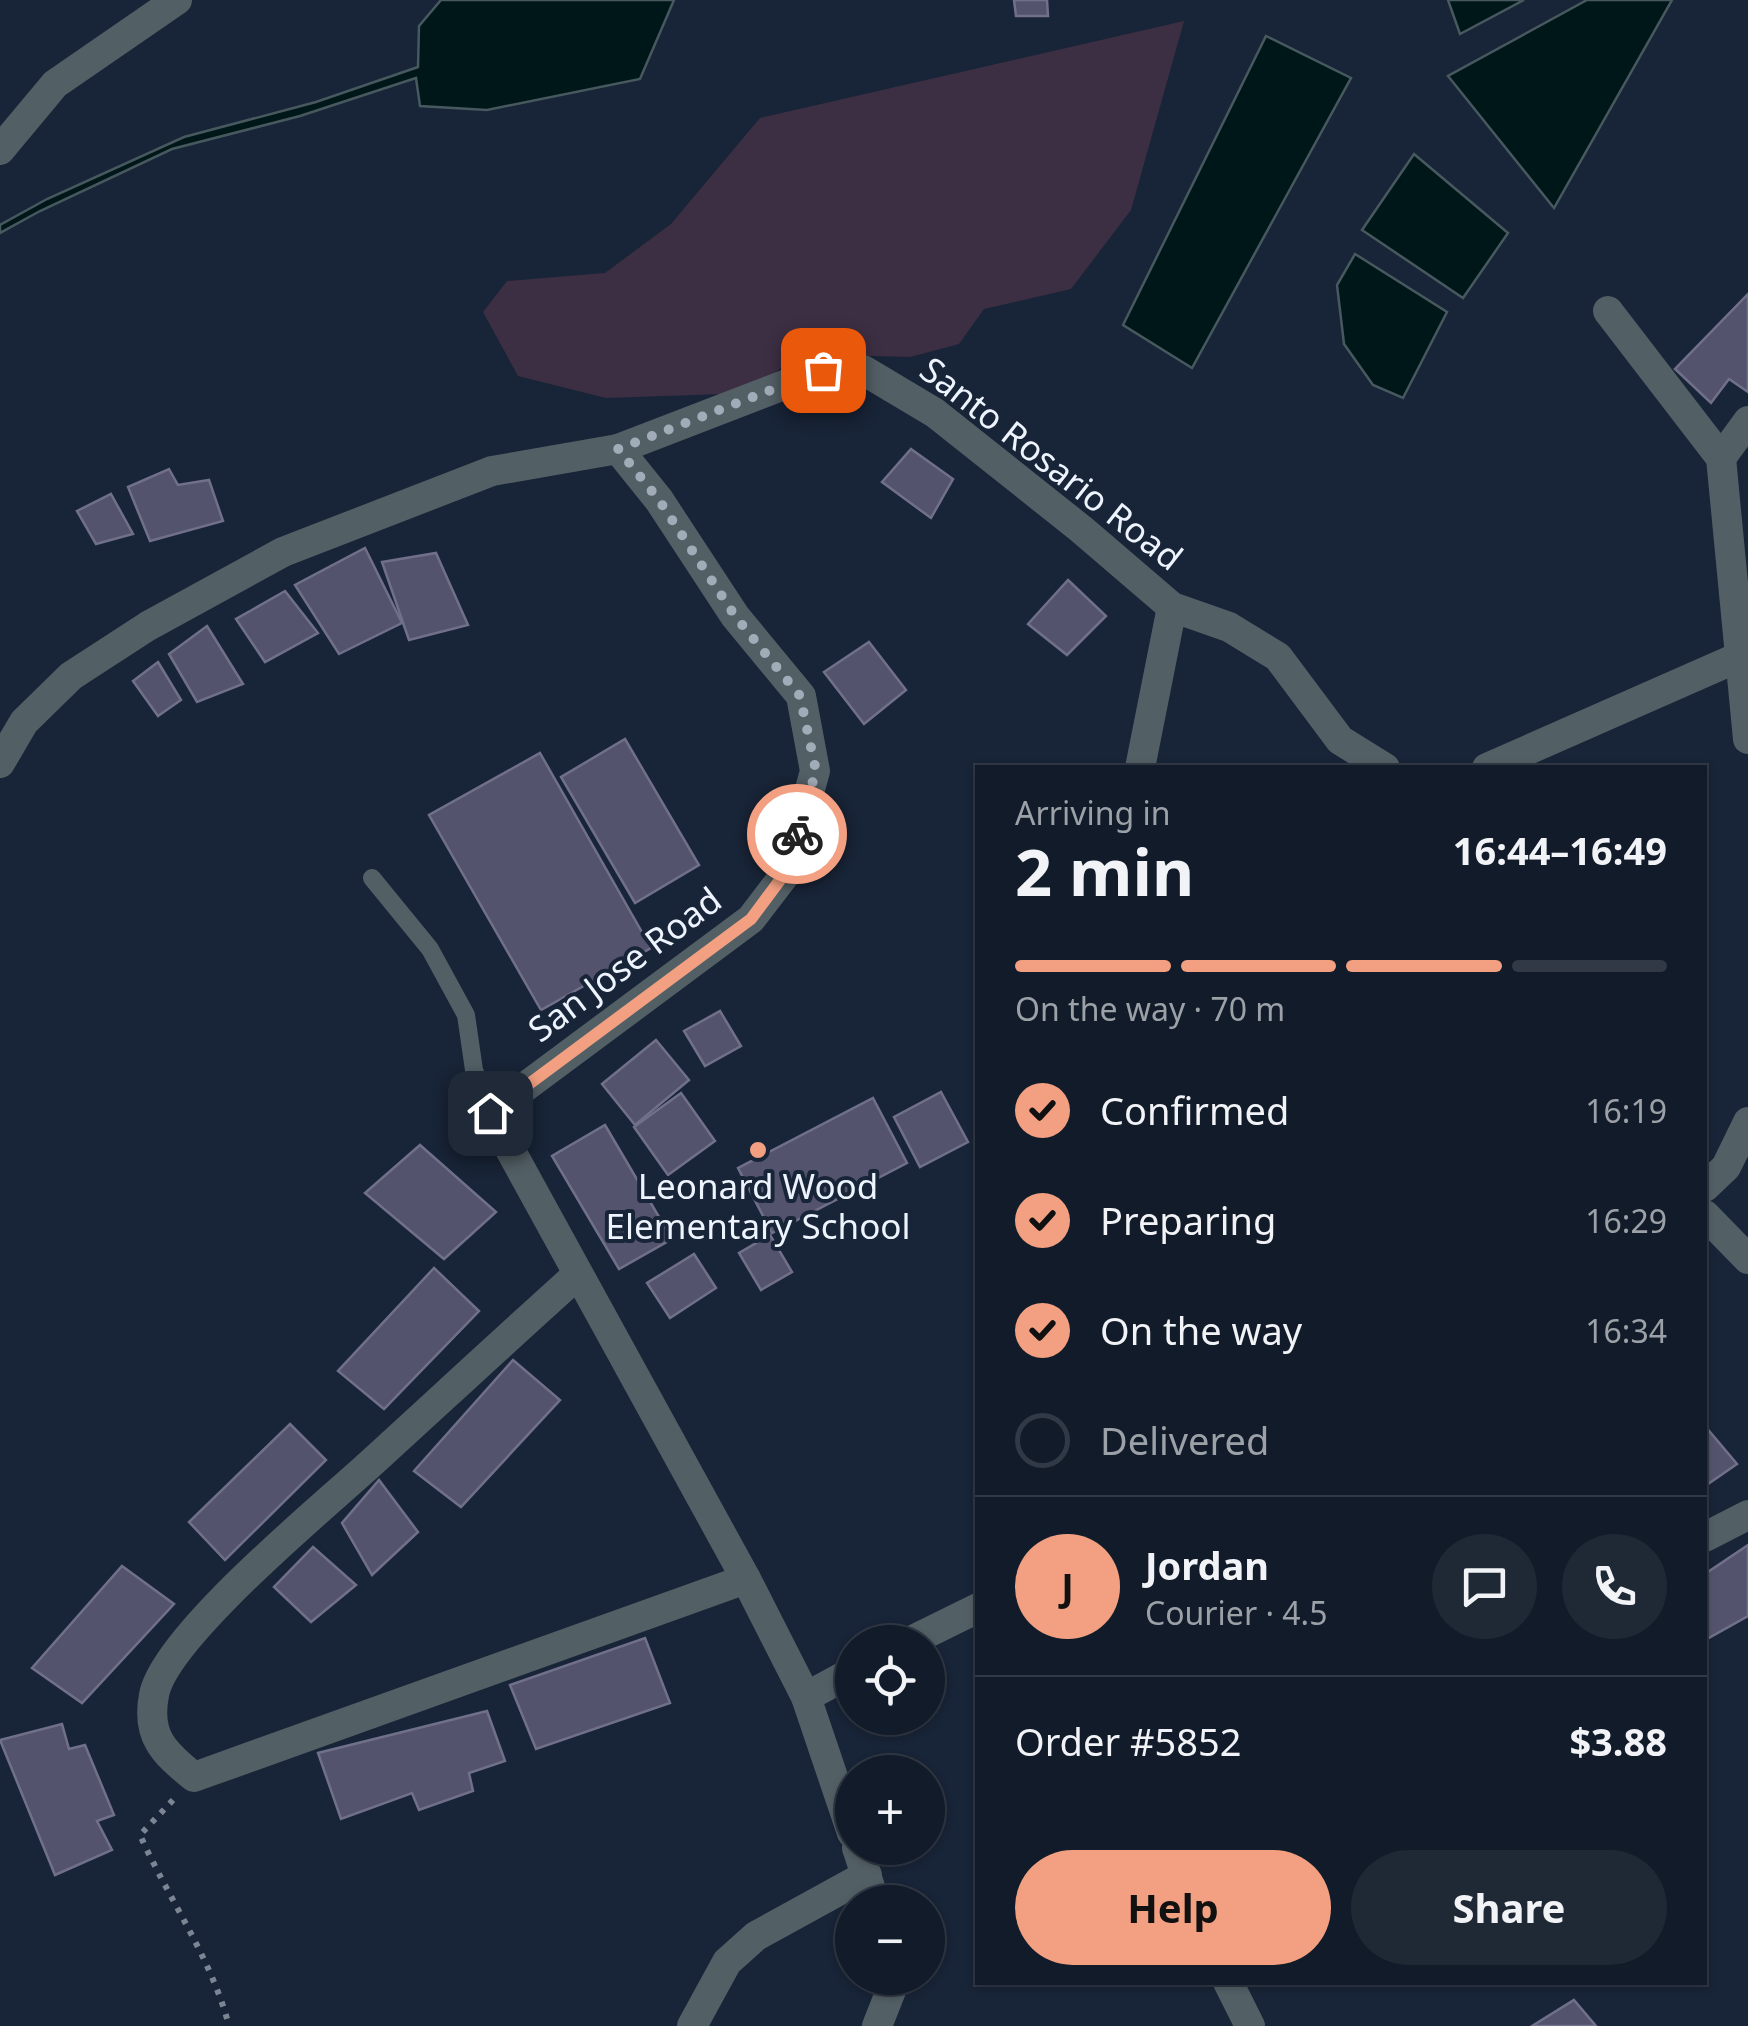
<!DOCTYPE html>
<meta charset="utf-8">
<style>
:root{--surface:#121b29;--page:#1f2835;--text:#f1f3f6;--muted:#9ca1a8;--line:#313946;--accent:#f2a081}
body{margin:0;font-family:"Noto Sans",sans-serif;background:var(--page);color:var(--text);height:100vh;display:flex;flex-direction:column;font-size:38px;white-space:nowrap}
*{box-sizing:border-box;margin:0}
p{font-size:32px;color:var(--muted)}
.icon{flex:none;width:55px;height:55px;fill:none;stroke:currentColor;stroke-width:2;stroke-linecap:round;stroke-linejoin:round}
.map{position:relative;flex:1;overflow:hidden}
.sheet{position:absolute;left:975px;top:765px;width:732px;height:1220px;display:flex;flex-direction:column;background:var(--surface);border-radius:0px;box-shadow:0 2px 8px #0004,0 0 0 2px var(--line)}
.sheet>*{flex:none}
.fabs{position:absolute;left:835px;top:1625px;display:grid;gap:20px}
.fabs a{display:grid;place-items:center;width:110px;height:110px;border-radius:50%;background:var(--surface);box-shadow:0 2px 8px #0004,0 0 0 2px var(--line);font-size:50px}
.pin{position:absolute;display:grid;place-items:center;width:85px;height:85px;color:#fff;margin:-42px;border-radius:20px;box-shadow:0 5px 15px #0006}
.courier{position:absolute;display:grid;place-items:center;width:100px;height:100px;margin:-50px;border:8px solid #f2a081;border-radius:50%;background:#fff;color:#222;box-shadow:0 2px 12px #0007}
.headline em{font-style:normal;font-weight:700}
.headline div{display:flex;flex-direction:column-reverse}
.headline{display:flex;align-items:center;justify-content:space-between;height:170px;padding:0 40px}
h1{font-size:65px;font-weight:700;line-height:75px}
.bar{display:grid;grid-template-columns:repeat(4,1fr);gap:15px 10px;align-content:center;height:120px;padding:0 40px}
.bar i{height:12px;border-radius:8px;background:var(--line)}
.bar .active{background:var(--accent)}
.bar p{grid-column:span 4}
.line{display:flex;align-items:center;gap:25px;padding:0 40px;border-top:2px solid var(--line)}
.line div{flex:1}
.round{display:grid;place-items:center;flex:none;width:105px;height:105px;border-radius:52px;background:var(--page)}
ol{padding:0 40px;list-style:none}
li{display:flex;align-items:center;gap:30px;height:110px}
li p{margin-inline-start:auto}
li .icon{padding:10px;border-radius:50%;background:var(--accent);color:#111;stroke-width:4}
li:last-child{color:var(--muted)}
li i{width:55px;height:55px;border:5px solid var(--line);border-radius:50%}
.action{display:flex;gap:20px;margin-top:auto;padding:20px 40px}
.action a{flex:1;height:115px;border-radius:60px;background:var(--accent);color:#111;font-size:40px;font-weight:700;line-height:115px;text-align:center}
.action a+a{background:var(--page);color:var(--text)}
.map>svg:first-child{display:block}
.green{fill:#3d2f43}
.water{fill:#001719;stroke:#47595e;stroke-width:2.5}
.building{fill:#54536d;stroke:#71708a;stroke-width:2.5}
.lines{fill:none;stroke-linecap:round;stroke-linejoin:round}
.path{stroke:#7b8594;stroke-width:6;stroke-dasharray:5 8;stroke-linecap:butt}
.lane{stroke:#525f65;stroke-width:18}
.street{stroke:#525f65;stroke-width:30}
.done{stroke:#a2abb8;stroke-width:10;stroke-dasharray:0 18}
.route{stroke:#f2a081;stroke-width:12}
.poi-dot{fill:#f2a081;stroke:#182437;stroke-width:4}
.labels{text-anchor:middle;stroke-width:8;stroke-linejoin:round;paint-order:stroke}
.street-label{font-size:35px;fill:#edf4fe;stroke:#182437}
.poi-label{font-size:35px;fill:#edf4fe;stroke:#182437}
</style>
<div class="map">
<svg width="1748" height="2026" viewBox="0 0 1748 2026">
<rect width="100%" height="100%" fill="#182437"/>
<polygon class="green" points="1184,21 1131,210 1071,289 984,309 959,344 910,357 799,354 763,382 723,394 606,398 518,376 483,312 507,281 605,273 671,224 760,118"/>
<g class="water">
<polygon points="441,0 674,0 640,79 487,110 420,106 416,78 300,116 172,149 40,211 0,233 0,225 47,199 184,137 316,102 418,67 419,26"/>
<polygon points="1448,0 1524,0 1460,34"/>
<polygon points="1587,0 1672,0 1554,208 1448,76"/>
<polygon points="1266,36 1351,78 1192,368 1123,325"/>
<polygon points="1414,154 1508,233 1463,298 1362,230"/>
<polygon points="1355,254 1447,312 1403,398 1373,385 1344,344 1337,285"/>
</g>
<g class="building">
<polygon points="1014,0 1047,0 1048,16 1016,16"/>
<polygon points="1748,294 1748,392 1729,379 1711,403 1675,369"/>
<polygon points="911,449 953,479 931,518 882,482"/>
<polygon points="169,469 178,485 209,480 223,521 150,541 128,487"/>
<polygon points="111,494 133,534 96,544 77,511"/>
<polygon points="365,548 402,623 339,654 295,585"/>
<polygon points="436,553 468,625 409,640 382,562"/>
<polygon points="1068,580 1106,616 1067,655 1028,624"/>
<polygon points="285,591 318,633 265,662 236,619"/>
<polygon points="207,626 243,684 197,702 169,654"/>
<polygon points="869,642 906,690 864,724 824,672"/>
<polygon points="158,662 181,700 158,716 133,681"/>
<polygon points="625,739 699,865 635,903 561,777"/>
<polygon points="540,753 651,948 541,1010 429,815"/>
<polygon points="720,1011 741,1046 705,1066 684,1031"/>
<polygon points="656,1040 689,1080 635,1125 602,1084"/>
<polygon points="941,1092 968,1142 920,1167 894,1117"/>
<polygon points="681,1093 715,1141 668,1175 634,1127"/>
<polygon points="873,1098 907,1163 772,1233 738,1168"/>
<polygon points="605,1125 672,1239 619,1269 552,1156"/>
<polygon points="420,1145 496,1212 444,1259 365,1193"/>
<polygon points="770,1235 792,1272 761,1290 739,1253"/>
<polygon points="694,1254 716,1288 670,1318 647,1283"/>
<polygon points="434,1268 479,1311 384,1409 338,1371"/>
<polygon points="513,1360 560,1400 461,1507 414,1471"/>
<polygon points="290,1424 326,1460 225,1560 189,1522"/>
<polygon points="1705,1426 1737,1464 1705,1486"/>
<polygon points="379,1480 418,1532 372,1575 342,1523"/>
<polygon points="1748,1545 1748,1616 1705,1640 1705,1574"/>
<polygon points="313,1547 356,1585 311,1622 274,1587"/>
<polygon points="122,1566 174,1604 82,1703 32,1668"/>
<polygon points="645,1638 670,1703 536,1749 510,1685"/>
<polygon points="487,1711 505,1761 469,1773 473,1791 419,1810 412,1793 341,1819 318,1753"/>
<polygon points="62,1724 69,1749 85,1745 114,1815 97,1821 112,1850 55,1875 0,1740"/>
<polygon points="1574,2000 1596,2026 1532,2026"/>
</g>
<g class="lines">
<path class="path" d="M173 1800 140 1835C169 1900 211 1957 229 2026"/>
<polyline class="lane" points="372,878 430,949 466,1015 474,1070 490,1113"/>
<g class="street">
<polyline points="0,150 55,84 177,0"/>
<polyline points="1608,311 1721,458 1748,739"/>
<polyline points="618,449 659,500 735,616 801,696 815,771 787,872 751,919 490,1113 746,1579 806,1697"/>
<polyline points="1721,458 1748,421"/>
<polyline points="0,763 24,722 71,676 148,626 283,552 492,471 618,449 823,370 863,370 935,413 1081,529 1172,607 1229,627 1278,657 1340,740 1385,768"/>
<polyline points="1140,768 1172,607"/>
<polyline points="1487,768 1748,653"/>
<polyline points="1705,1187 1726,1167 1748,1122"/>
<polyline points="1705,1215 1748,1259"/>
<path d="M577 1275C507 1338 438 1402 369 1465 322 1508 164 1638 154 1695 146 1736 164 1753 194 1777L746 1579"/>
<polyline points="1705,1537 1748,1515"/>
<polyline points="909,1642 978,1608"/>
<polyline points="852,1672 806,1697 852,1833"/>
<polyline points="857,1848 875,1902"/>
<polyline points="1228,1982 1250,2026"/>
<polyline points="692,2026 727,1962 756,1936 867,1875"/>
<polyline points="877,2026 896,1978"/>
</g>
</g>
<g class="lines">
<polyline class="done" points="797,834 816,771 800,696 735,616 659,500 618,449 823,370"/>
<polyline class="route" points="490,1113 751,919 786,872 797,834"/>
</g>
<circle class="poi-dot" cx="758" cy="1150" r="10"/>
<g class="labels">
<g class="street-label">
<text transform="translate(1051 464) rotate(38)" y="12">Santo Rosario Road</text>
<text transform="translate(625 965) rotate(-37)" y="12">San Jose Road</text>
</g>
<g class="poi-label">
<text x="758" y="1199">Leonard Wood<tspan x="758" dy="40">Elementary School</tspan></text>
</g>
</g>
</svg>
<div class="fabs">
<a><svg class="icon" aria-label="locate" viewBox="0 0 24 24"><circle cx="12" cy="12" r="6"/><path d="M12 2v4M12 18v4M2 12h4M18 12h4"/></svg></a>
<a>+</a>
<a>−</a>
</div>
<div class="pin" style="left:823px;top:370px;background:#ea580c"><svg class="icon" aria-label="bag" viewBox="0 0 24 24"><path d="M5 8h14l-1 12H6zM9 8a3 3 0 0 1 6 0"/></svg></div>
<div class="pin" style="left:490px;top:1113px;background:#1f2937"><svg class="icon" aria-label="home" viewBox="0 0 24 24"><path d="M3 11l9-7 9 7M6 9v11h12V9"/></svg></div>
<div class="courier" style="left:797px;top:834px"><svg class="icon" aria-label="bike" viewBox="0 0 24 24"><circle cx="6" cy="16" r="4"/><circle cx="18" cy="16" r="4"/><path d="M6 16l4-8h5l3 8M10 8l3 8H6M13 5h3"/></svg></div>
<section class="sheet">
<div class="headline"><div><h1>2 min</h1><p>Arriving in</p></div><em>16:44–16:49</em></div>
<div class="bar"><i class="active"></i><i class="active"></i><i class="active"></i><i></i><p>On the way · 70 m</p></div>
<ol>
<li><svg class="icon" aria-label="check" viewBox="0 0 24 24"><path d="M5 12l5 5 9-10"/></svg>Confirmed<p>16:19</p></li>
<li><svg class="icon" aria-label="check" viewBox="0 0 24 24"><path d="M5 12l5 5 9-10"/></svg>Preparing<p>16:29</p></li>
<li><svg class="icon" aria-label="check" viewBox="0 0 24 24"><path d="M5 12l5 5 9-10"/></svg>On the way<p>16:34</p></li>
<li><i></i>Delivered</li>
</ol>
<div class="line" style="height:180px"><b class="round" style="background:var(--accent);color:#111">J</b><div><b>Jordan</b><p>Courier · 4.5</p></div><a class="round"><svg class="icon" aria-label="chat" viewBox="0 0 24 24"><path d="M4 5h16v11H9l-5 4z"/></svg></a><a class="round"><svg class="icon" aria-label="phone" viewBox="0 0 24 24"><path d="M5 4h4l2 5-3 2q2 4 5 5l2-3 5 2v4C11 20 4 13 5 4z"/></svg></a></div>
<div class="line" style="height:130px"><div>Order #5852</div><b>$3.88</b></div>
<div class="action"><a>Help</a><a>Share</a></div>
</section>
</div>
